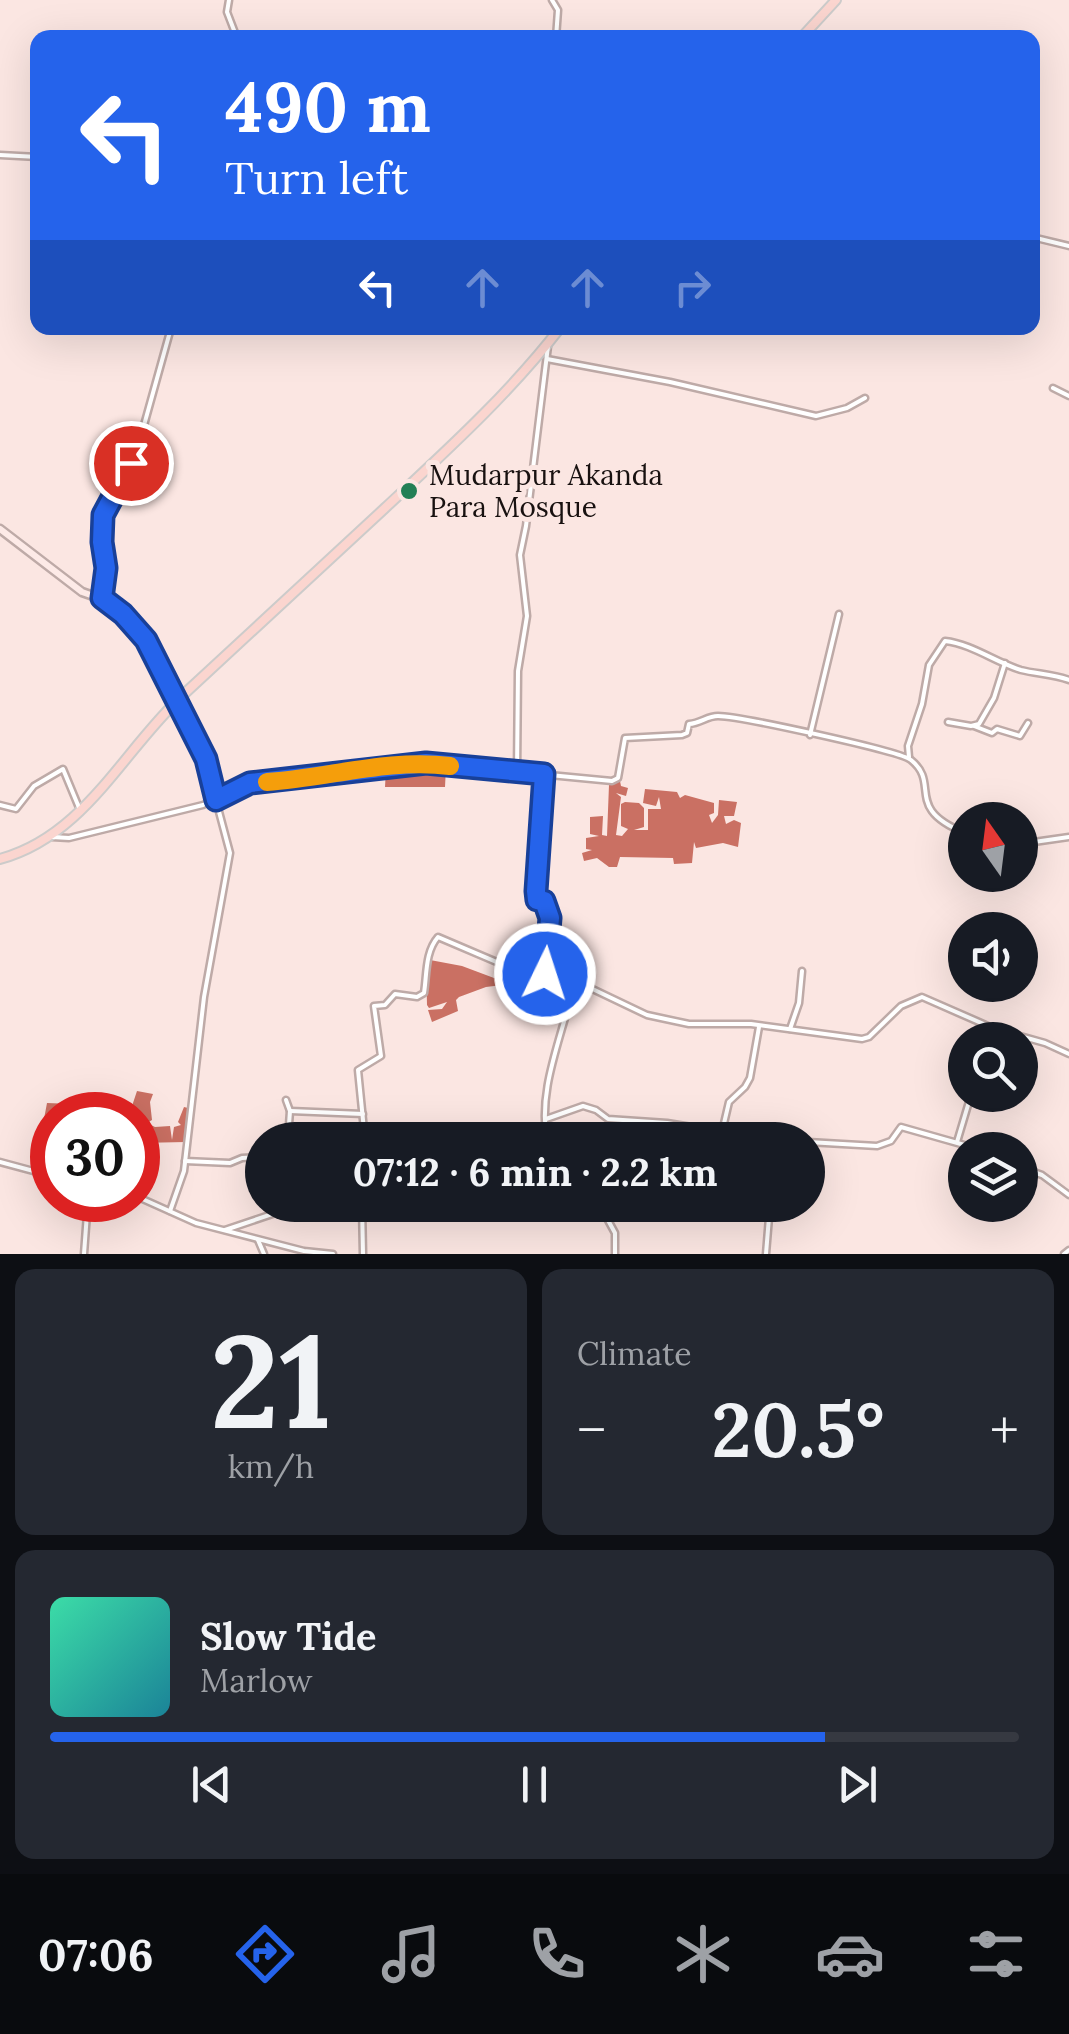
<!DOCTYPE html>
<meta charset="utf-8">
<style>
body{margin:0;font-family:Lora,serif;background:#242831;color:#f1f3f6;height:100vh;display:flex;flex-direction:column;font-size:38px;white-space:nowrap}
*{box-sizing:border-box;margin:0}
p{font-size:32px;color:#9ea1a6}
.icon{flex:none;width:55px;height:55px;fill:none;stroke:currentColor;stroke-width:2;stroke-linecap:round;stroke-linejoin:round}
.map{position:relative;height:1254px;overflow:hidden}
.drawer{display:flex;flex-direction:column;gap:15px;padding:15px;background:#0d0f14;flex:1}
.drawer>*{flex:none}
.top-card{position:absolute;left:30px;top:30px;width:1010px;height:305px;border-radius:20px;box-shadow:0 10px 40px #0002;background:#2563eb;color:#fff;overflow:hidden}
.needle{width:65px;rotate:346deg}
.controls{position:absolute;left:948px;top:802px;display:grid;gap:20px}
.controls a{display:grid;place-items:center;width:90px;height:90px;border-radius:50%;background:#171b24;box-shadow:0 10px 40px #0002;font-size:50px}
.speed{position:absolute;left:30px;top:1092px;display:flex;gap:20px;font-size:50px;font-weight:700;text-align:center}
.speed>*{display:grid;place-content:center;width:130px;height:130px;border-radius:50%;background:#171b24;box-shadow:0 10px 40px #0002;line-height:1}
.speed .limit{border:15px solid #d22;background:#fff;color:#111}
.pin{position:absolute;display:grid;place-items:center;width:85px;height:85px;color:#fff;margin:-42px;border:5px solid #fff;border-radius:50%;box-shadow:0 2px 10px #0007}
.me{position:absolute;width:110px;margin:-55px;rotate:4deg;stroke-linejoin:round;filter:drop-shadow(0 0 8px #0008)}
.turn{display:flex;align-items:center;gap:35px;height:210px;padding:0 30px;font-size:45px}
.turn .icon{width:130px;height:130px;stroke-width:2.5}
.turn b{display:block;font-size:70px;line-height:85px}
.lanes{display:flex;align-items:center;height:95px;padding:0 30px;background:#0003;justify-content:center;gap:50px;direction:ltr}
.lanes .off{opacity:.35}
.big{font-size:75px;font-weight:700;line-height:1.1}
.drawer .widget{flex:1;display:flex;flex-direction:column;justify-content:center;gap:15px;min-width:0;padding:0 35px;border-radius:20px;background:#242831}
.drawer .dial{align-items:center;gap:0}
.dial b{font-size:130px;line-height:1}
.song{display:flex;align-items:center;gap:30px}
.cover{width:120px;height:120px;border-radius:15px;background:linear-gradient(135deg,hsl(160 70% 55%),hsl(190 70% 35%))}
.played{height:10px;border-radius:5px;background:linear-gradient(90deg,#2563eb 80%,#363941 80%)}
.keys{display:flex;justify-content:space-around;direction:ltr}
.heat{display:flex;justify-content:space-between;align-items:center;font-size:55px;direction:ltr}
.drawer .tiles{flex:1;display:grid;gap:15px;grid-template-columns:1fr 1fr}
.widget:last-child{grid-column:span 2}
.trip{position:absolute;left:245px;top:1122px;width:580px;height:100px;border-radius:50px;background:#171b24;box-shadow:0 10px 40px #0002;font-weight:700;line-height:100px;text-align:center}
.tabs{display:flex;height:160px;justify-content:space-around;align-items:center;background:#090b0e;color:#9ea1a6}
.tabs .icon{width:70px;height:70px}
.tabs .current{color:#2563eb}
.tabs b{font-size:45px;color:#f1f3f6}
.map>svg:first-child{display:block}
.water{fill:#ca7063}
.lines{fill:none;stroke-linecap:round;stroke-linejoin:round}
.stream{stroke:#ca7063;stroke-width:2.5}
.street-casing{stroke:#beaaa7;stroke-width:9}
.secondary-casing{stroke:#beaaa7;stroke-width:11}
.primary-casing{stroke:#cccbca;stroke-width:12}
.street{stroke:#fff;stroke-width:4}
.secondary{stroke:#fdeae7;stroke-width:6}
.primary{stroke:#fbd5cf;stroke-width:8}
.route-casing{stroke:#184099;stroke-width:25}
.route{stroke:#2563eb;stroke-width:18}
.slow{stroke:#f59e0b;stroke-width:18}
.poi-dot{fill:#237f55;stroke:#fbe6e2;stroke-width:4}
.labels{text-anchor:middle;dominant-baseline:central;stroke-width:10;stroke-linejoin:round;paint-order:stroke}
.poi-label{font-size:28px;fill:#181110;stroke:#fbe6e2;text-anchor:start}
</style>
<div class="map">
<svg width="1069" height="1254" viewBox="0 0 1069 1254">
<rect width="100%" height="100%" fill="#fbe6e2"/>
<!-- water -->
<g class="water">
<path d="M427 764 446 767 445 787H385L386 769 400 768 402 774 404 767Z"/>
<path d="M620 781 621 786 628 788 626 796 616 793 621 797 616 835 622 836 628 829 621 826V804L625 802 639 803 644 808V827L634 830H648V809H661L659 797 656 806 643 803 645 789 677 792 680 798 685 795 714 803V813L709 815 712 823 718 815 719 800 737 802 734 816H724L726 824 734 820 741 823 738 847 723 843 696 848 694 842 692 863 674 864 673 858 620 857 617 867H609L597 858 584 861 582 853 592 850 586 849V838L599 836 590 834V817L603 816 602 835 607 836 609 785Z"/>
<path d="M430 960 462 966 510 984 486 987 459 997 456 1000 458 1011 432 1022 428 1010 442 1009 447 1002 429 1008 427 1005C427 991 425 976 430 960Z"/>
<path d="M137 1091 153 1094 150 1102 152 1120 147 1123 155 1127 170 1126 172 1140 174 1127 181 1125 178 1122 184 1107 188 1108 186 1142 138 1143V1115L133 1110 132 1115H54L52 1121 44 1119 47 1103 73 1104 75 1112 77 1106 82 1104 132 1106Z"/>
</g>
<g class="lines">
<!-- stream -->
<path class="stream" d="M1046 673 1063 676"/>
<!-- street casing -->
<g class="street-casing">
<g id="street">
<path d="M229 0 227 12 237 38"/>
<path d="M552 0 558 10 556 38"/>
<path d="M0 155 38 157"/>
<path d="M1032 237 1069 246"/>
<path d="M547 359 670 382 816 416 847 408 865 398"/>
<path d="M1053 388 1069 396"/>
<path d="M948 722 971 726 979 724 994 698 1005 663"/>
<path d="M974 726 992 733 997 729 1020 736 1028 723"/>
<path d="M810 735 839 614"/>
<path d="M909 757 908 746 922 704 929 665 945 641C972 644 995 662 1021 670 1037 674 1053 674 1069 680"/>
<path d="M517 772 518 671 527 616 520 555 526 526 548 346"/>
<path d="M544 776 536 891 537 900 544 901 550 919 545 973"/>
<path d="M0 805 16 809 34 786 63 769 80 810"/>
<path d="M52 837 69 838 203 805 250 783 351 773 371 767 426 763 612 781 618 778 625 738 682 735 687 733 689 724C701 723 707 716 718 716 739 716 900 751 911 760 941 784 903 808 965 833"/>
<path d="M1020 844 1069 837"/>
<path d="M790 1029 799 1003 802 971"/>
<path d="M286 1100 290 1111 288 1138 290 1140"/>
<path d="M290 1111 363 1114"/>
<path d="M546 1119 583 1106 596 1110 608 1119 667 1123 772 1140"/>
<path d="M722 1132 729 1102 745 1087 750 1078 759 1027"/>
<path d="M365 1140 358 1070 381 1056 374 1006 385 1005 395 994 417 997 424 993C427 974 425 952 438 937L513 969 534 974 559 973 647 1015 689 1024H751L862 1039 869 1037 901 1006 922 997 995 1029 1045 1043 1069 1054"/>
<path d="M547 1140C537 1087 564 1034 574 982"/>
<path d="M808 1142 877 1146 891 1141 901 1127 982 1150"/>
<path d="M957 1142 971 1095"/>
<path d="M185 1161 230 1163 242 1158 262 1157"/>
<path d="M0 1162 52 1176"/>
<path d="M1020 1167 1042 1175 1069 1195"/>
<path d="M138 1197 196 1223 304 1251 333 1254"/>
<path d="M362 1205 363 1254"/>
<path d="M558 1205 603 1211 615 1233V1254"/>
<path d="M170 1211 184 1171 204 997 230 853 205 759 182 708 171 693 145 640 123 614 102 599 106 568 102 542 103 515 131 463 141 436 171 328"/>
<path d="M225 1230 299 1205"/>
<path d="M258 1240 264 1254"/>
<path d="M84 1254 88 1200"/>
<path d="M766 1254 770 1205"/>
<path d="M1064 1254 1069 1250"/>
</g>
</g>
<!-- secondary casing -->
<g class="secondary-casing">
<path id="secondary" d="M0 529 82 592 102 599"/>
</g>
<!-- primary casing -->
<g class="primary-casing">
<g id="primary">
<path d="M801 38 836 0"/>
<path d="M0 859C85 836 123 750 184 694 251 632 318 570 385 508 446 451 509 394 560 328"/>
</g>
</g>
<!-- street -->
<use href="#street" class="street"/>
<!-- secondary -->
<use href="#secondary" class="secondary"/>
<!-- primary -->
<use href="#primary" class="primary"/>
</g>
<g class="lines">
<!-- route casing -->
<g class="route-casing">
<path id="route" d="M131 463 103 515 102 542 106 568 102 598 123 614 146 640 206 759 216 800 250 783 426 763 544 774 536 891 537 900 544 901 550 918 545 974"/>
</g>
<!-- route -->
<use href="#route" class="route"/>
<!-- slow -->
<path class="slow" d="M267 782C328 778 389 758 450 766"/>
</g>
<!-- markers -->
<circle class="poi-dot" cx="409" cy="491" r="10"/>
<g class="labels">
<!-- poi labels -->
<g class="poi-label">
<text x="429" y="475">Mudarpur Akanda<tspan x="429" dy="32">Para Mosque</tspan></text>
</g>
</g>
</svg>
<div class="controls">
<a><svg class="needle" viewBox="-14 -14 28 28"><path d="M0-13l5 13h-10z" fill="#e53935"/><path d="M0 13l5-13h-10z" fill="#9ea1a6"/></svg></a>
<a><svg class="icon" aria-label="sound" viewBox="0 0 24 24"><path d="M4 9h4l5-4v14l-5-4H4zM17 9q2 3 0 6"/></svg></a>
<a><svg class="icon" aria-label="search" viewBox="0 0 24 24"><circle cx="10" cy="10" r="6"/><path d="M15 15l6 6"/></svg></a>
<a><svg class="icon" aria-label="layers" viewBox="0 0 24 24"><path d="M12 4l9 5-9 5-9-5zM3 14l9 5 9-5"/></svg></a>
</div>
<div class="speed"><div class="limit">30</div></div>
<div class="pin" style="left:131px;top:463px;background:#d93025"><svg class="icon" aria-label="arrive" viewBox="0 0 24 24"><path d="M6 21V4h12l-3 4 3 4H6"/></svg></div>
<svg class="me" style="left:545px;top:974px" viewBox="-20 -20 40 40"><circle r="17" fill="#2563eb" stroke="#fff" stroke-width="3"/><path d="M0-11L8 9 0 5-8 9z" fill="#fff"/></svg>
<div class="trip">07:12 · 6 min · 2.2 km</div>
<div class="top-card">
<div class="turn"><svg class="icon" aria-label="left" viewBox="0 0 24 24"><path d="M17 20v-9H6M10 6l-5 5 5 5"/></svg><div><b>490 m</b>Turn left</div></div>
<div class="lanes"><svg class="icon" aria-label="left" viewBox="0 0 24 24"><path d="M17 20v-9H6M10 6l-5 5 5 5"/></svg><svg class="icon off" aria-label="ahead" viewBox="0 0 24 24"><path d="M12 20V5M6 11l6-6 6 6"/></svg><svg class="icon off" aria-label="ahead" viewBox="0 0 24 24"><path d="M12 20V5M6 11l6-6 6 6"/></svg><svg class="icon off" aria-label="right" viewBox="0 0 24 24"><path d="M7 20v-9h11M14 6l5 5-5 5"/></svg></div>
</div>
</div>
<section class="drawer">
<div class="tiles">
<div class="widget dial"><b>21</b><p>km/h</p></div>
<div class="widget"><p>Climate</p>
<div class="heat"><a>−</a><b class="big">20.5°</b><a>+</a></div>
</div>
<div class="widget">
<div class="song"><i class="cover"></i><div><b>Slow Tide</b><p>Marlow</p></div></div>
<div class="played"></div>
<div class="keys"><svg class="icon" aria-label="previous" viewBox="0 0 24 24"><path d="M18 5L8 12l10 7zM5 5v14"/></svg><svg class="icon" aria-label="pause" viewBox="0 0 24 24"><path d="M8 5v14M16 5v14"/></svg><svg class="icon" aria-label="next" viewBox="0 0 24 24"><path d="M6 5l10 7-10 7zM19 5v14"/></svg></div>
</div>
</div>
</section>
<nav class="tabs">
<b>07:06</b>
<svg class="icon current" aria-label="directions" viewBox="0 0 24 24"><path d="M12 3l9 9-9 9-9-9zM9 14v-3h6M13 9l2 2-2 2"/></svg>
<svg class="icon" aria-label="music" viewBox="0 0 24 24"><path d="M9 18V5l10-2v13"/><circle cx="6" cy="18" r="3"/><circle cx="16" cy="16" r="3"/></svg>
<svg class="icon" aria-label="phone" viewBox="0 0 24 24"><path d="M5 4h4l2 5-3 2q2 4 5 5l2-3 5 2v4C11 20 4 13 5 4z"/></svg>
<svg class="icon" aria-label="climate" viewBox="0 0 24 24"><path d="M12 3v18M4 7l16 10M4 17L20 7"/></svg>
<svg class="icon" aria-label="car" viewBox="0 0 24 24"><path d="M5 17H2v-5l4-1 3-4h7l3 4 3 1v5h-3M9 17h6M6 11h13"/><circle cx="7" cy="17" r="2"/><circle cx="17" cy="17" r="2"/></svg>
<svg class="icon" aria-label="filters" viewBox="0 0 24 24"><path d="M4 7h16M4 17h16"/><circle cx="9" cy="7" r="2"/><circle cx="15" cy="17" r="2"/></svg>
</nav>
